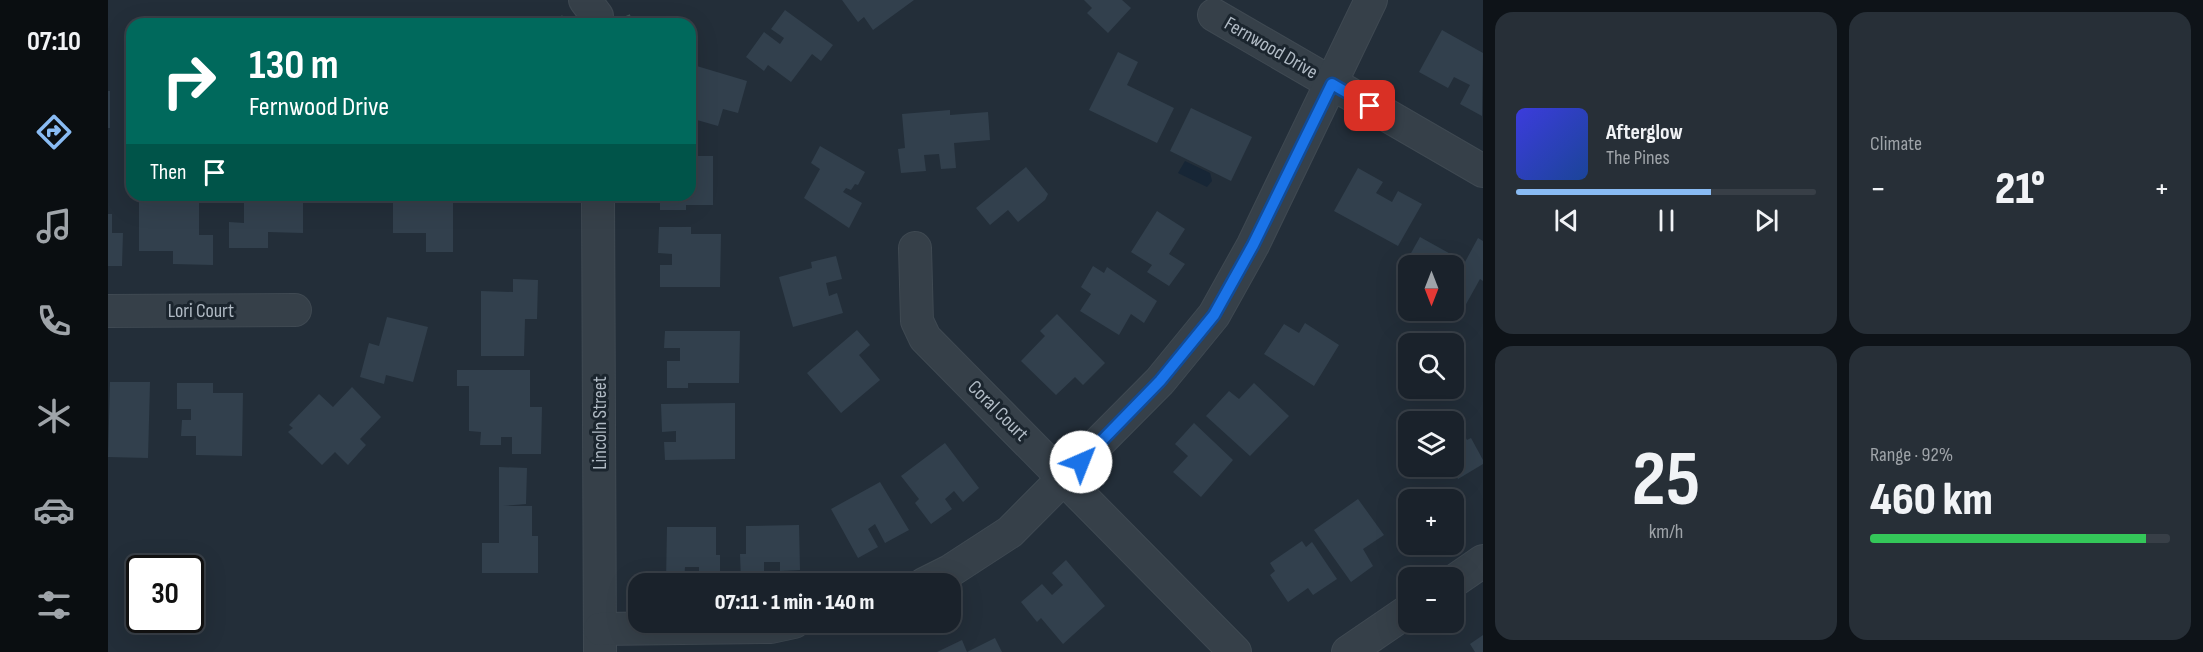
<!DOCTYPE html>
<meta charset="utf-8">
<style>
body{margin:0;font-family:"Sofia Sans Condensed",sans-serif;background:#272f37;color:#f1f3f6;height:100vh;display:flex;flex-direction:column;font-size:22px;white-space:nowrap}
*{box-sizing:border-box;margin:0}
p{font-size:20px;color:#9fa4a9}
.icon{flex:none;width:33px;height:33px;fill:none;stroke:currentColor;stroke-width:2;stroke-linecap:round;stroke-linejoin:round}
.map{position:relative;flex:1;overflow:hidden}
.sheet{display:flex;flex-direction:column;gap:12px;padding:12px;background:#0e1318;width:720px}
.sheet>*{flex:none}
.top-card{position:absolute;left:18px;top:18px;width:570px;height:183px;border-radius:18px;box-shadow:0 6px 24px #0002,0 0 0 2px #383f47;background:#00695c;color:#fff;overflow:hidden}
.needle{width:39px;rotate:180deg}
.tools{position:absolute;left:1290px;top:255px;display:grid;gap:12px}
.tools a{display:grid;place-items:center;width:66px;height:66px;border-radius:12px;background:#1a222b;box-shadow:0 6px 24px #0002,0 0 0 2px #383f47;font-size:30px}
.speed{position:absolute;left:18px;top:555px;display:flex;gap:12px;font-size:30px;font-weight:700;text-align:center}
.speed>*{display:grid;place-content:center;width:78px;height:78px;border-radius:50%;background:#1a222b;box-shadow:0 6px 24px #0002,0 0 0 2px #383f47;line-height:1}
.speed .limit{border:3px solid #111;border-radius:9px;background:#fff;color:#111}
.pin{position:absolute;display:grid;place-items:center;width:51px;height:51px;color:#fff;margin:-26px;border-radius:12px;box-shadow:0 3px 9px #0006}
.me{position:absolute;width:66px;margin:-33px;rotate:44deg;stroke-linejoin:round;filter:drop-shadow(0 0 4px #0008)}
.turn{display:flex;align-items:center;gap:21px;height:126px;padding:0 24px;font-size:27px}
.turn .icon{width:78px;height:78px;stroke-width:2.5}
.turn b{display:block;font-size:42px;line-height:51px}
.then{display:flex;align-items:center;height:57px;padding:0 24px;background:#0003;gap:12px;font-size:22px}
.big{font-size:45px;font-weight:800;line-height:1.1}
.sheet .tile{flex:1;display:flex;flex-direction:column;justify-content:center;gap:9px;min-width:0;padding:0 21px;border-radius:18px;background:#272f37}
.sheet .dial{align-items:center;gap:0}
.dial b{font-size:78px;line-height:1}
.song{display:flex;align-items:center;gap:18px}
.cover{width:72px;height:72px;border-radius:9px;background:linear-gradient(135deg,hsl(240 70% 55%),hsl(220 70% 35%))}
.played{height:6px;border-radius:3px;background:linear-gradient(90deg,#89bbf3 65%,#383f47 65%)}
.keys{display:flex;justify-content:space-around;direction:ltr}
.heat{display:flex;justify-content:space-between;align-items:center;font-size:33px;direction:ltr}
.charge{height:9px;border-radius:4px;background:linear-gradient(90deg,#34c759 92%,#383f47 0)}
.sheet .tiles{flex:1;display:grid;gap:12px;grid-template-columns:repeat(2,1fr)}
.trip{position:absolute;left:520px;top:573px;width:333px;height:60px;border-radius:18px;background:#1a222b;box-shadow:0 6px 24px #0002,0 0 0 2px #383f47;font-weight:800;line-height:60px;text-align:center}
main{display:flex;flex:1;min-height:0}
.tabs{display:flex;flex-direction:column;width:108px;justify-content:space-around;align-items:center;background:#0a0e11;color:#9fa4a9}
.tabs .icon{width:42px;height:42px}
.tabs .on{color:#89bbf3}
.tabs b{font-size:27px;color:#f1f3f6}
.map>svg:first-child{display:block}
.water{fill:#172636}
.building{fill:#32404d}
.lines{fill:none;stroke-linecap:round;stroke-linejoin:round}
.minor-casing{stroke:#3f4952;stroke-width:34}
.path{stroke:#3d5252;stroke-width:4;stroke-dasharray:4.5 4.5;stroke-linecap:butt}
.minor{stroke:#364049;stroke-width:32}
.route-casing{stroke:#114b97;stroke-width:15}
.route{stroke:#1a73e8;stroke-width:10}
.labels{text-anchor:middle;dominant-baseline:central;stroke-width:6;stroke-linejoin:round;paint-order:stroke}
.street-label{font-size:20px;fill:#b1bbc5;stroke:#1b252e}
</style>
<main>
<nav class="tabs">
<b>07:10</b>
<svg class="icon on" aria-label="directions" viewBox="0 0 24 24"><path d="M12 3l9 9-9 9-9-9zM9 14v-3h6M13 9l2 2-2 2"/></svg>
<svg class="icon" aria-label="music" viewBox="0 0 24 24"><path d="M9 18V5l10-2v13"/><circle cx="6" cy="18" r="3"/><circle cx="16" cy="16" r="3"/></svg>
<svg class="icon" aria-label="phone" viewBox="0 0 24 24"><path d="M5 4h4l2 5-3 2q2 4 5 5l2-3 5 2v4C11 20 4 13 5 4z"/></svg>
<svg class="icon" aria-label="climate" viewBox="0 0 24 24"><path d="M12 3v18M4 7l16 10M4 17L20 7"/></svg>
<svg class="icon" aria-label="car" viewBox="0 0 24 24"><path d="M5 17H2v-5l4-1 3-4h7l3 4 3 1v5h-3M9 17h6M6 11h13"/><circle cx="7" cy="17" r="2"/><circle cx="17" cy="17" r="2"/></svg>
<svg class="icon" aria-label="filters" viewBox="0 0 24 24"><path d="M4 7h16M4 17h16"/><circle cx="9" cy="7" r="2"/><circle cx="15" cy="17" r="2"/></svg>
</nav>
<div class="map">
<svg width="1375" height="652" viewBox="0 0 1375 652">
<rect width="100%" height="100%" fill="#232e39"/>
<!-- water -->
<path class="water" d="M1077 161 1102 173 1104 181 1099 187 1070 173Z"/>
<!-- building -->
<g class="building">
<path d="M734 0H806L765 30 756 17 750 22Z"/>
<path d="M976 0H1014L1023 8 1000 33 979 13 984 8Z"/>
<path d="M677 10 725 45 713 61 704 54 683 82 660 65 656 71 638 57 656 32 672 44 676 38 663 29Z"/>
<path d="M1334 30 1375 53 1374 116 1352 104 1362 85 1346 77 1340 88 1311 72Z"/>
<path d="M1010 52 1030 62 1019 85 1066 108 1049 143 981 110Z"/>
<path d="M582 64 639 81 630 113 615 109 610 126 582 118Z"/>
<rect x="0" y="91" width="2" height="37"/>
<path d="M1083 108 1144 137 1123 181 1062 151Z"/>
<path d="M842 110V115L880 112 882 140 846 143 848 168 833 169 831 154 816 155 818 171 793 173 790 149 797 148 794 114Z"/>
<path d="M712 146 757 172 750 185 747 184 743 190 738 188 735 192 754 203 741 228 696 198 712 169 703 163Z"/>
<path d="M582 156H605V205H578V210H552V195H582Z"/>
<path d="M918 167 940 194 937 200 910 222 900 210 882 225 868 208Z"/>
<path d="M1250 168 1275 182 1268 193 1284 202 1290 191 1314 204 1290 246 1226 211Z"/>
<path d="M136 195H195V233L160 232V248H121V222L136 223Z"/>
<path d="M354 195 353 199H345V252H318V233H285V196Z"/>
<path d="M31 200 91 201V235H105V265L65 264V251H31Z"/>
<path d="M1049 211 1077 229 1061 254 1077 264 1061 286 1039 272 1044 265 1023 252Z"/>
<path d="M0 214H4V233H15L14 266H0Z"/>
<path d="M551 227H583V234H613L612 287H552V265H564V254L550 253Z"/>
<path d="M1312 237 1357 262 1370 238 1375 241V281L1372 279 1357 306 1346 300V266H1300V275L1293 271Z"/>
<path d="M728 256 734 279 718 283 721 296 729 293 735 313 685 327 671 277 704 268 703 262Z"/>
<path d="M985 266 996 273 999 267 1049 301 1036 323 1023 314 1011 335 972 311 983 294 973 287Z"/>
<path d="M405 279 430 280 429 319H417L416 356H373V291L405 292Z"/>
<path d="M949 314 997 363 975 385 967 377 948 395 913 361 937 336 932 331Z"/>
<path d="M279 317 320 327 305 382 278 375 276 384 252 377 261 343 271 346Z"/>
<path d="M1197 323 1231 345 1206 386 1156 354 1176 324 1191 333Z"/>
<path d="M749 330 762 345 751 355 772 380 733 413 699 373Z"/>
<path d="M557 331H632L631 383H580V388H559V361H572V348H556Z"/>
<path d="M349 370H422V407H434L433 454H404V437H393V445H372L373 432 361 431V386H349Z"/>
<path d="M2 382H42L40 458 0 457Z"/>
<path d="M69 383H105V393H135L134 456 88 455V436H73L74 420H83V409H69Z"/>
<path d="M1146 383 1181 416 1142 456 1098 416 1121 391 1131 399Z"/>
<path d="M244 387 273 417 252 439 258 445 240 465 227 452 214 465 180 432 185 428 181 425 211 394 225 407Z"/>
<path d="M627 403V459L557 460 556 442H568V431L554 432 553 404Z"/>
<path d="M1345 416 1359 440 1363 438 1375 460V464L1350 479 1343 466H1346V422H1334Z"/>
<path d="M1086 423 1125 460 1093 497 1065 472 1080 456 1067 444Z"/>
<path d="M1300 426V443L1293 430Z"/>
<path d="M837 443 871 488 855 502 846 491 837 499 844 509 823 524 807 503 811 499 793 476Z"/>
<path d="M1314 466H1339L1321 477Z"/>
<path d="M391 467 419 468 418 504 395 506H424V536H430V573H374V543H391Z"/>
<path d="M772 482 801 530 777 543 767 524 760 529 770 547 750 558 723 509Z"/>
<path d="M1250 499 1276 535 1255 549 1265 566 1243 582 1206 530Z"/>
<path d="M691 525 692 570 672 571V562H656V581H633L632 554H638V526Z"/>
<path d="M559 527H608V555H612V583H591V567H577L576 582H558Z"/>
<path d="M1194 541 1198 547 1204 542 1229 579 1205 595 1200 588 1180 602 1162 575 1167 571 1162 563Z"/>
<path d="M958 560 997 606 955 644 933 618 929 622 913 602 934 584 944 595 955 585 944 573Z"/>
<path d="M1375 635V652H1367L1362 644Z"/>
<path d="M887 638 894 652H829L854 640 859 652Z"/>
</g>
<g class="lines">
<!-- minor casing -->
<g class="minor-casing">
<g id="minor">
<path d="M477 0 489 16V24"/>
<path d="M1106 15 1375 171"/>
<path d="M490 195 492 652"/>
<path d="M807 248 809 321 817 338 1127 652"/>
<path d="M0 311 187 310"/>
<path d="M1346 581 1375 561"/>
<path d="M816 584 842 571 902 532 1052 381 1106 315 1145 245 1263 0"/>
<path d="M492 629 663 627 686 622"/>
<path d="M1240 652 1300 611"/>
</g>
</g>
<!-- path -->
<g class="path">
<path d="M520 15 523 24"/>
<path d="M450 24 455 16"/>
</g>
<!-- minor -->
<use href="#minor" class="minor"/>
</g>
<g class="lines">
<!-- route casing -->
<g class="route-casing">
<path id="route" d="M973 462 1052 381 1106 315 1145 245 1224 84 1262 106"/>
</g>
<!-- route -->
<use href="#route" class="route"/>
</g>
<g class="labels">
<!-- street labels -->
<g class="street-label">
<text transform="translate(1163 48) rotate(30)">Fernwood Drive</text>
<text x="93" y="311">Lori Court</text>
<text transform="translate(890 411) rotate(45)">Coral Court</text>
<text transform="translate(492 423) rotate(-90)">Lincoln Street</text>
</g>
</g>
</svg>
<div class="tools">
<a><svg class="needle" viewBox="-14 -14 28 28"><path d="M0-13l5 13h-10z" fill="#e53935"/><path d="M0 13l5-13h-10z" fill="#9fa4a9"/></svg></a>
<a><svg class="icon" aria-label="search" viewBox="0 0 24 24"><circle cx="10" cy="10" r="6"/><path d="M15 15l6 6"/></svg></a>
<a><svg class="icon" aria-label="layers" viewBox="0 0 24 24"><path d="M12 4l9 5-9 5-9-5zM3 14l9 5 9-5"/></svg></a>
<a>+</a>
<a>−</a>
</div>
<div class="speed"><div class="limit">30</div></div>
<div class="pin" style="left:1262px;top:106px;background:#d93025"><svg class="icon" aria-label="arrive" viewBox="0 0 24 24"><path d="M6 21V4h12l-3 4 3 4H6"/></svg></div>
<svg class="me" style="left:973px;top:462px" viewBox="-20 -20 40 40"><circle r="19" fill="#fff"/><path d="M0-13L10 11 0 6-10 11z" fill="#1a73e8"/></svg>
<div class="trip">07:11 · 1 min · 140 m</div>
<div class="top-card">
<div class="turn"><svg class="icon" aria-label="right" viewBox="0 0 24 24"><path d="M7 20v-9h11M14 6l5 5-5 5"/></svg><div><b>130 m</b>Fernwood Drive</div></div>
<div class="then">Then<svg class="icon" aria-label="arrive" viewBox="0 0 24 24"><path d="M6 21V4h12l-3 4 3 4H6"/></svg></div>
</div>
</div>
<section class="sheet">
<div class="tiles">
<div class="tile">
<div class="song"><i class="cover"></i><div><b>Afterglow</b><p>The Pines</p></div></div>
<div class="played"></div>
<div class="keys"><svg class="icon" aria-label="previous" viewBox="0 0 24 24"><path d="M18 5L8 12l10 7zM5 5v14"/></svg><svg class="icon" aria-label="pause" viewBox="0 0 24 24"><path d="M8 5v14M16 5v14"/></svg><svg class="icon" aria-label="next" viewBox="0 0 24 24"><path d="M6 5l10 7-10 7zM19 5v14"/></svg></div>
</div>
<div class="tile"><p>Climate</p>
<div class="heat"><a>−</a><b class="big">21°</b><a>+</a></div>
</div>
<div class="tile dial"><b>25</b><p>km/h</p></div>
<div class="tile"><p>Range · 92%</p><b class="big">460 km</b><div class="charge"></div></div>
</div>
</section>
</main>
